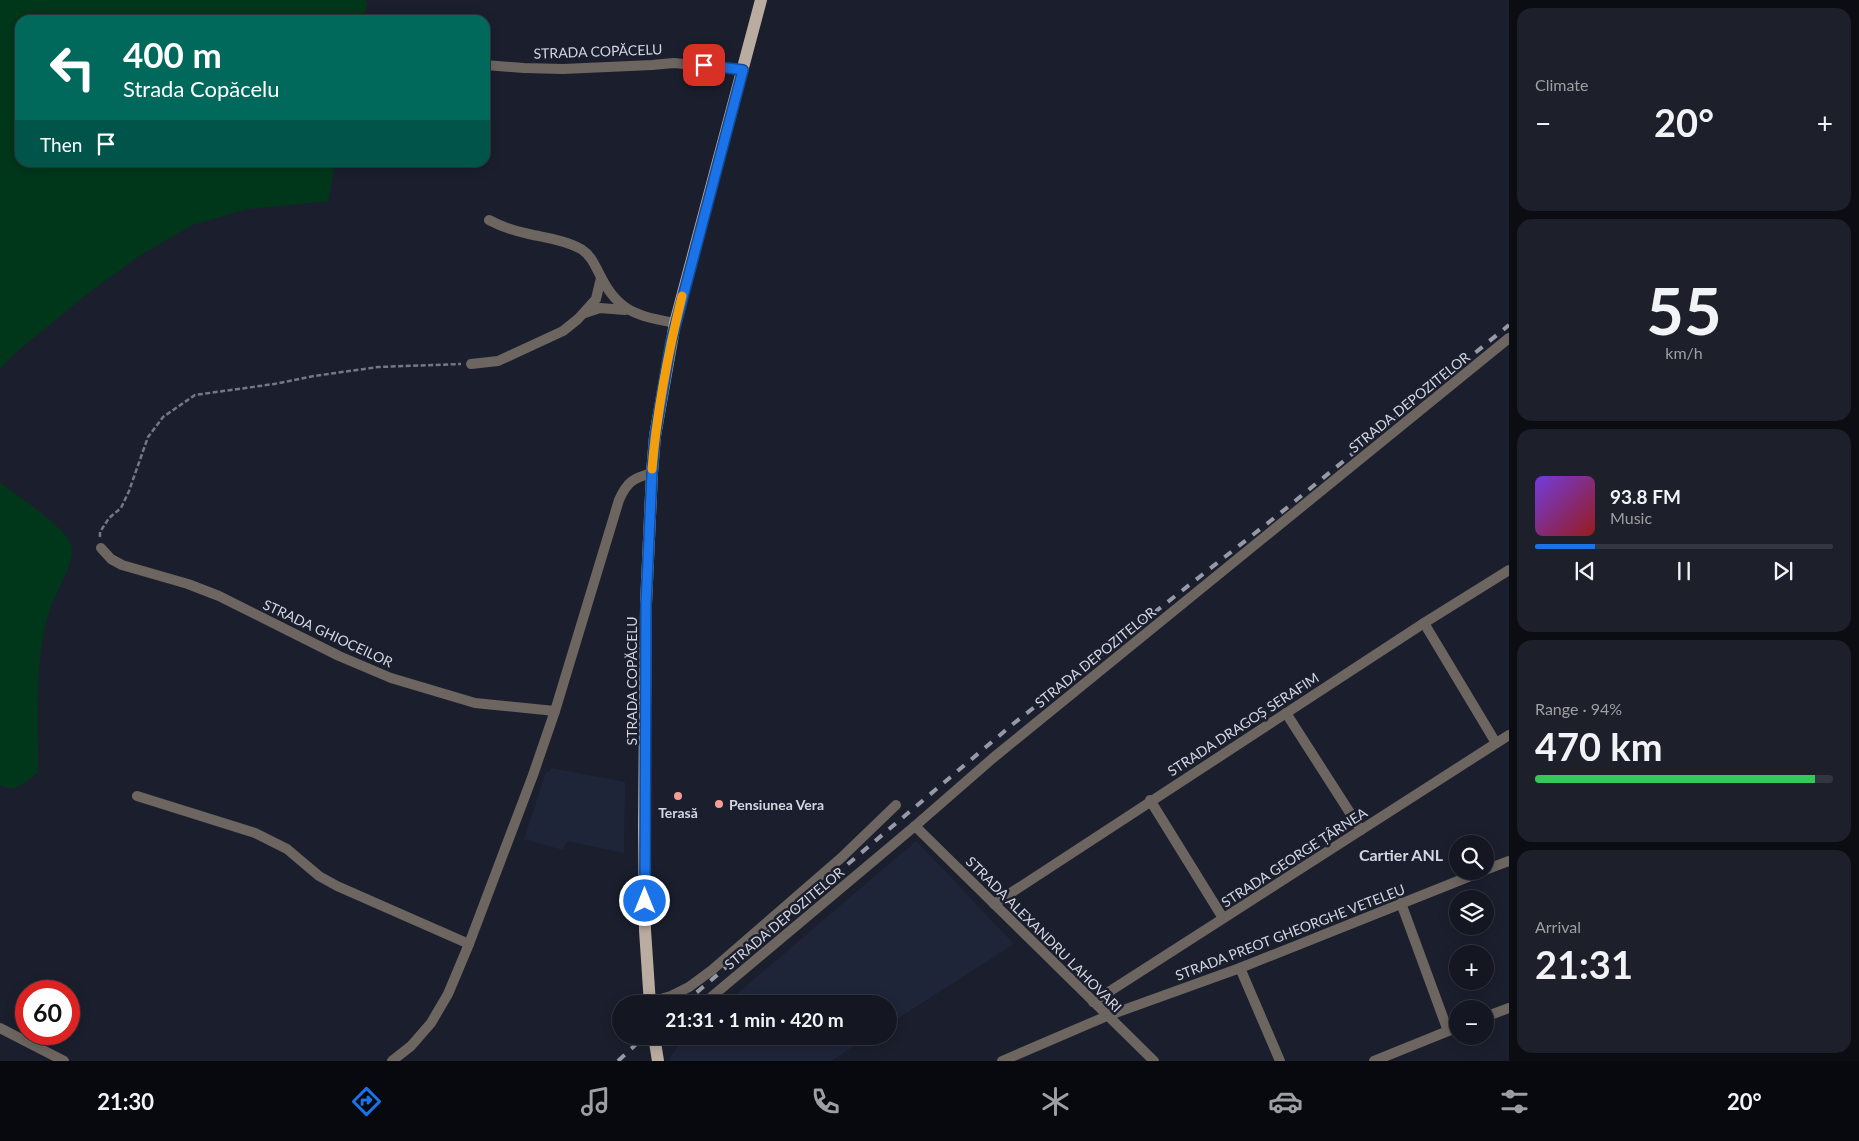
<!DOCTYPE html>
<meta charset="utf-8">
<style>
body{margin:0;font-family:Lato,sans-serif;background:#1d202a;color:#f1f3f6;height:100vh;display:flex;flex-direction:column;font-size:19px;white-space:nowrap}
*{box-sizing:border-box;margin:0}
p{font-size:16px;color:#9d9fa5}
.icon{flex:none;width:28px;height:28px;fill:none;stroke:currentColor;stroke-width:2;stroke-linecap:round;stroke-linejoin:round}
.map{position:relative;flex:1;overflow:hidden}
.side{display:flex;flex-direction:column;gap:8px;padding:8px;background:#0b0d13;width:350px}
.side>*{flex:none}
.top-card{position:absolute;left:15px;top:15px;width:475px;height:152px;border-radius:15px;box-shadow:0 2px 12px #0003,0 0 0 1px #333640;background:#00695c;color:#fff;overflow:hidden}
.fabs{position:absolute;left:1449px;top:835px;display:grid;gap:10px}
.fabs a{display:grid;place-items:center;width:45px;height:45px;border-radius:50%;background:#141722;box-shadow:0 2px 12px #0003,0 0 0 1px #333640;font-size:25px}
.speed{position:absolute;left:15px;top:980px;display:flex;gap:10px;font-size:25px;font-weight:700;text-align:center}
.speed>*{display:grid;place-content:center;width:65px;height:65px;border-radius:50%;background:#141722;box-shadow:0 2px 12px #0003,0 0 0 1px #333640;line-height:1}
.speed .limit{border:8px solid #d22;background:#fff;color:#111}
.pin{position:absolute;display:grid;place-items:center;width:42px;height:42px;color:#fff;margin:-21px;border-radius:10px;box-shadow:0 2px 8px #0006}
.me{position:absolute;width:55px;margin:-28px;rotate:0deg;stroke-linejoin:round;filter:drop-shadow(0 0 4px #0008)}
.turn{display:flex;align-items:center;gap:18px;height:105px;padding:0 25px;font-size:22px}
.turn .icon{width:65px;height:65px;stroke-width:2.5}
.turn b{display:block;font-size:35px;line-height:42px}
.then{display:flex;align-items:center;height:48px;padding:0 25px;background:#0003;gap:10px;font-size:19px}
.big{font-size:38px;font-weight:700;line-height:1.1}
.side .tile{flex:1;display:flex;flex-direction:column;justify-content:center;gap:8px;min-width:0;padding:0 18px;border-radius:15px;background:#1d202a}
.side .dial{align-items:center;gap:0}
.dial b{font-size:65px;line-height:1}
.song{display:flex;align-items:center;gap:15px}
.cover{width:60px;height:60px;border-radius:8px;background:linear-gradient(135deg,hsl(260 70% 55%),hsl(0 70% 35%))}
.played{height:5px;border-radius:2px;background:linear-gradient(90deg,#1a73e8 20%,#333640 20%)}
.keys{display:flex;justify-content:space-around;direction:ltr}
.heat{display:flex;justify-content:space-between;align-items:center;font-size:28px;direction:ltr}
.charge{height:8px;border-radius:4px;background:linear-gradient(90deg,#34c759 94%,#333640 0)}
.trip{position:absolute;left:612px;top:995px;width:285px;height:50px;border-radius:25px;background:#141722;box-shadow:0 2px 12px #0003,0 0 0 1px #333640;font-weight:700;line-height:50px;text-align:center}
.tabs{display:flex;height:80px;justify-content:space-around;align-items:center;background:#08090e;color:#9d9fa5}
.tabs .icon{width:35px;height:35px}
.tabs .on{color:#1a73e8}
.tabs b{font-size:22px;color:#f1f3f6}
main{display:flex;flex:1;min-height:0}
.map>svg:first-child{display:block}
.built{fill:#1f2539}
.green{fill:#00371b}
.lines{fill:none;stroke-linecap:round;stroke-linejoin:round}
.path{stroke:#757884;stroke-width:2.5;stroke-dasharray:5 2.5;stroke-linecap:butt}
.minor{stroke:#6d6560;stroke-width:10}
.primary{stroke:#bbaca1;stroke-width:12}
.rail{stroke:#979aa6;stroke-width:4;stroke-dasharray:9 9;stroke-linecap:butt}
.route-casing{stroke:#114b97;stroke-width:12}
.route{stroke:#1a73e8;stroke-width:9}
.slow{stroke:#f59e0b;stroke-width:9}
.poi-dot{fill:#f59c95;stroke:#1b1f2d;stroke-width:2}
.labels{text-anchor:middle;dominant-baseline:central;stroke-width:5;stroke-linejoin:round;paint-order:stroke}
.street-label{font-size:14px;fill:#d3d6e0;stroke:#1b1f2d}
.poi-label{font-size:14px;font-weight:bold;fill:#d3d6e0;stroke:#1b1f2d;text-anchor:start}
.quarter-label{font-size:16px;font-weight:bold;fill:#d3d6e0;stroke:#1b1f2d}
</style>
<main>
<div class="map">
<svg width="1509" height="1061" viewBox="0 0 1509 1061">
<rect width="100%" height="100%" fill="#1b1f2d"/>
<!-- built -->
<g class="built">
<path d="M551 768 625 782 624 853 567 841 563 850 524 839 546 772H549Z"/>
<path d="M916 841 1014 944 889 1024V1004H725Z"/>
<path d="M686 1036H870L831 1061H670L671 1056Z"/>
</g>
<!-- green -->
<g class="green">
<path d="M0 0H365L367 4 364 20H20V162L335 163 328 201 248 209 192 225 139 256 86 295 15 353 0 369Z"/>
<path d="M0 483C16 495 66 527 71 545 76 563 55 592 50 609 33 661 39 719 38 772 27 781 15 794 0 785Z"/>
</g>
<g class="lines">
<!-- path -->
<path class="path" d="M100 537V532L109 518 121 508 129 491 148 437 163 417 195 395 274 384 314 376 378 367 461 364"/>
<!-- minor -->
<g class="minor">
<path d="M485 65 524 68 563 69 652 65 674 63 743 70"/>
<path d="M489 220C502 227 515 231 529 234 546 238 565 240 581 249 592 256 595 266 601 277 619 313 639 316 675 323"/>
<path d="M585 313 600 308 625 310"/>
<path d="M471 364 498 361 563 331 578 319 596 299 601 278"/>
<path d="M101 548 111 559 122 565 188 584 219 596 339 656 391 678 475 703 555 711"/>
<path d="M1424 623 1496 743"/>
<path d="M1286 713 1361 830"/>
<path d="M137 796 255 833 287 849 319 876 337 886 469 944"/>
<path d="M1150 800 1223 918"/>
<path d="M915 826 1154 1061"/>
<path d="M1485 870 1509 861"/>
<path d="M1401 903 1448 1031"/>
<path d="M994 904 1424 623 1509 570"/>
<path d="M1240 968 1280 1061"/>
<path d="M650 1002 671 996 689 987 712 970 841 858 896 805"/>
<path d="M1093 1002 1509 735"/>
<path d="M703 1004 915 826 993 758 1509 338"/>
<path d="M1485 1017 1509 1008"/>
<path d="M0 1028 64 1061"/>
<path d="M392 1061 411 1046 431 1023 448 994 469 944 533 775 555 711 619 500C627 482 633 478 652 473"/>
<path d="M1002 1061 1107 1016 1240 968 1483 871"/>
<path d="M1374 1061 1458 1027"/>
</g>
<!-- primary -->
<g class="primary">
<path d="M650 1004 645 930 644 827 646 604 652 473 655 436 675 323 761 0"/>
<path d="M654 1036 658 1061"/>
</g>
<!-- rail -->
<g class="rail">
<path d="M683 1004 1013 724 1278 515 1509 325"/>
<path d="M618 1061 645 1036"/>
</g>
</g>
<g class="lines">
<!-- route casing -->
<g class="route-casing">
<path id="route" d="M645 901 646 604 652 473 655 436 671 342 743 70 704 65"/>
</g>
<!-- route -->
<use href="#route" class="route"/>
<!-- slow -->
<path class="slow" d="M652 469C657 410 668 353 682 296"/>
</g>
<!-- markers -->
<g class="poi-dot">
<circle cx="678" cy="796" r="5"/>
<circle cx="719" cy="804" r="5"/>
</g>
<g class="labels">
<!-- street labels -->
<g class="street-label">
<text transform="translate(598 51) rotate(-2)">STRADA COPĂCELU</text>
<text transform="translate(1409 402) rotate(-39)">STRADA DEPOZITELOR</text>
<text transform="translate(328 633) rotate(25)">STRADA GHIOCEILOR</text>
<text transform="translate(1095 657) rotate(-39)">STRADA DEPOZITELOR</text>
<text transform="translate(631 681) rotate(-90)">STRADA COPĂCELU</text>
<text transform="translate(1243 724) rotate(-33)">STRADA DRAGOȘ SERAFIM</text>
<text transform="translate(1294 857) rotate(-33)">STRADA GEORGE ȚÂRNEA</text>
<text transform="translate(784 918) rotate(-40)">STRADA DEPOZITELOR</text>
<text transform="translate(1290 932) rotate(-21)">STRADA PREOT GHEORGHE VETELEU</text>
<text transform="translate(1044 934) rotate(45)">STRADA ALEXANDRU LAHOVARI</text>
</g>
<!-- poi labels -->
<g class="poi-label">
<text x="729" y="804">Pensiunea Vera</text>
<text x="678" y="812" text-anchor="middle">Terasă</text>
</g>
<!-- quarter labels -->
<g class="quarter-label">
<text x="1401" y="854">Cartier ANL</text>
</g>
</g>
</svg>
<div class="fabs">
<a><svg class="icon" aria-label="search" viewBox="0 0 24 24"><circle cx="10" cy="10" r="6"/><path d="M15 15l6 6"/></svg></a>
<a><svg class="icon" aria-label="layers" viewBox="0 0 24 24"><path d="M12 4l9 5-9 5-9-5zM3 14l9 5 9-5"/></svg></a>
<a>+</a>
<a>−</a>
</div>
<div class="speed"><div class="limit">60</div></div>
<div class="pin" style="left:704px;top:65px;background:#d93025"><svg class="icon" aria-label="arrive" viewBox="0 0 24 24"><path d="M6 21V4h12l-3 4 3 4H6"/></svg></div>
<svg class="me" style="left:645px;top:901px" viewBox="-20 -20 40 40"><circle r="17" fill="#1a73e8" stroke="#fff" stroke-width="3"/><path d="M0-11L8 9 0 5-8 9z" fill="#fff"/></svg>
<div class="trip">21:31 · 1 min · 420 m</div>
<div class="top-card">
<div class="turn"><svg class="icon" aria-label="left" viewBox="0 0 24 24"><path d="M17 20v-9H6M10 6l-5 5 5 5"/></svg><div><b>400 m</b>Strada Copăcelu</div></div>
<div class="then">Then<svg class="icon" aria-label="arrive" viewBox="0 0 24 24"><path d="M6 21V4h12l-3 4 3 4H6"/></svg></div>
</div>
</div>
<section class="side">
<div class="tile"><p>Climate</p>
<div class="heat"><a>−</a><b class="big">20°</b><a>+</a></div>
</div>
<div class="tile dial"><b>55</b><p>km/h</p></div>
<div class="tile">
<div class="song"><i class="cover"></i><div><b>93.8 FM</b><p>Music</p></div></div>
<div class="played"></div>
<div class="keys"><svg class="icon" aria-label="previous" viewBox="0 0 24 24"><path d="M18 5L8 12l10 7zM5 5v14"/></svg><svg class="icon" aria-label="pause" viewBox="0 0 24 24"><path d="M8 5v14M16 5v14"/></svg><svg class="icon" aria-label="next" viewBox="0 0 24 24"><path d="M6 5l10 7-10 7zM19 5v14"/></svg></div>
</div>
<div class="tile"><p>Range · 94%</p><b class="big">470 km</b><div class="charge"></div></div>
<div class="tile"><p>Arrival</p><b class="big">21:31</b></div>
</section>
</main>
<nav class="tabs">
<b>21:30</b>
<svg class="icon on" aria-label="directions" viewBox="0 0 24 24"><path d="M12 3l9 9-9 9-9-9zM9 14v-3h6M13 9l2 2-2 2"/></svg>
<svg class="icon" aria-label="music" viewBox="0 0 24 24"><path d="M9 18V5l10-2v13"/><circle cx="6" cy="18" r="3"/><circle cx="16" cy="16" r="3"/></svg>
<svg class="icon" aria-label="phone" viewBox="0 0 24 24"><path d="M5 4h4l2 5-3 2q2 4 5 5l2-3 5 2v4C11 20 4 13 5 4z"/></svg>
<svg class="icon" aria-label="climate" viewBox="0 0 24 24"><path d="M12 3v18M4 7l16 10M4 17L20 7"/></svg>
<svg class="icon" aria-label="car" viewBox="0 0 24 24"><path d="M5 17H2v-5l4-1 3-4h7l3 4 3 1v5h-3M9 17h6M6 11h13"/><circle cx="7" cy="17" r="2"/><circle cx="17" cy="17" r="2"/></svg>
<svg class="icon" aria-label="filters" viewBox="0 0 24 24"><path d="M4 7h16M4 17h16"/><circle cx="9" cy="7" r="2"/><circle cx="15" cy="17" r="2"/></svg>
<b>20°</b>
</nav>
